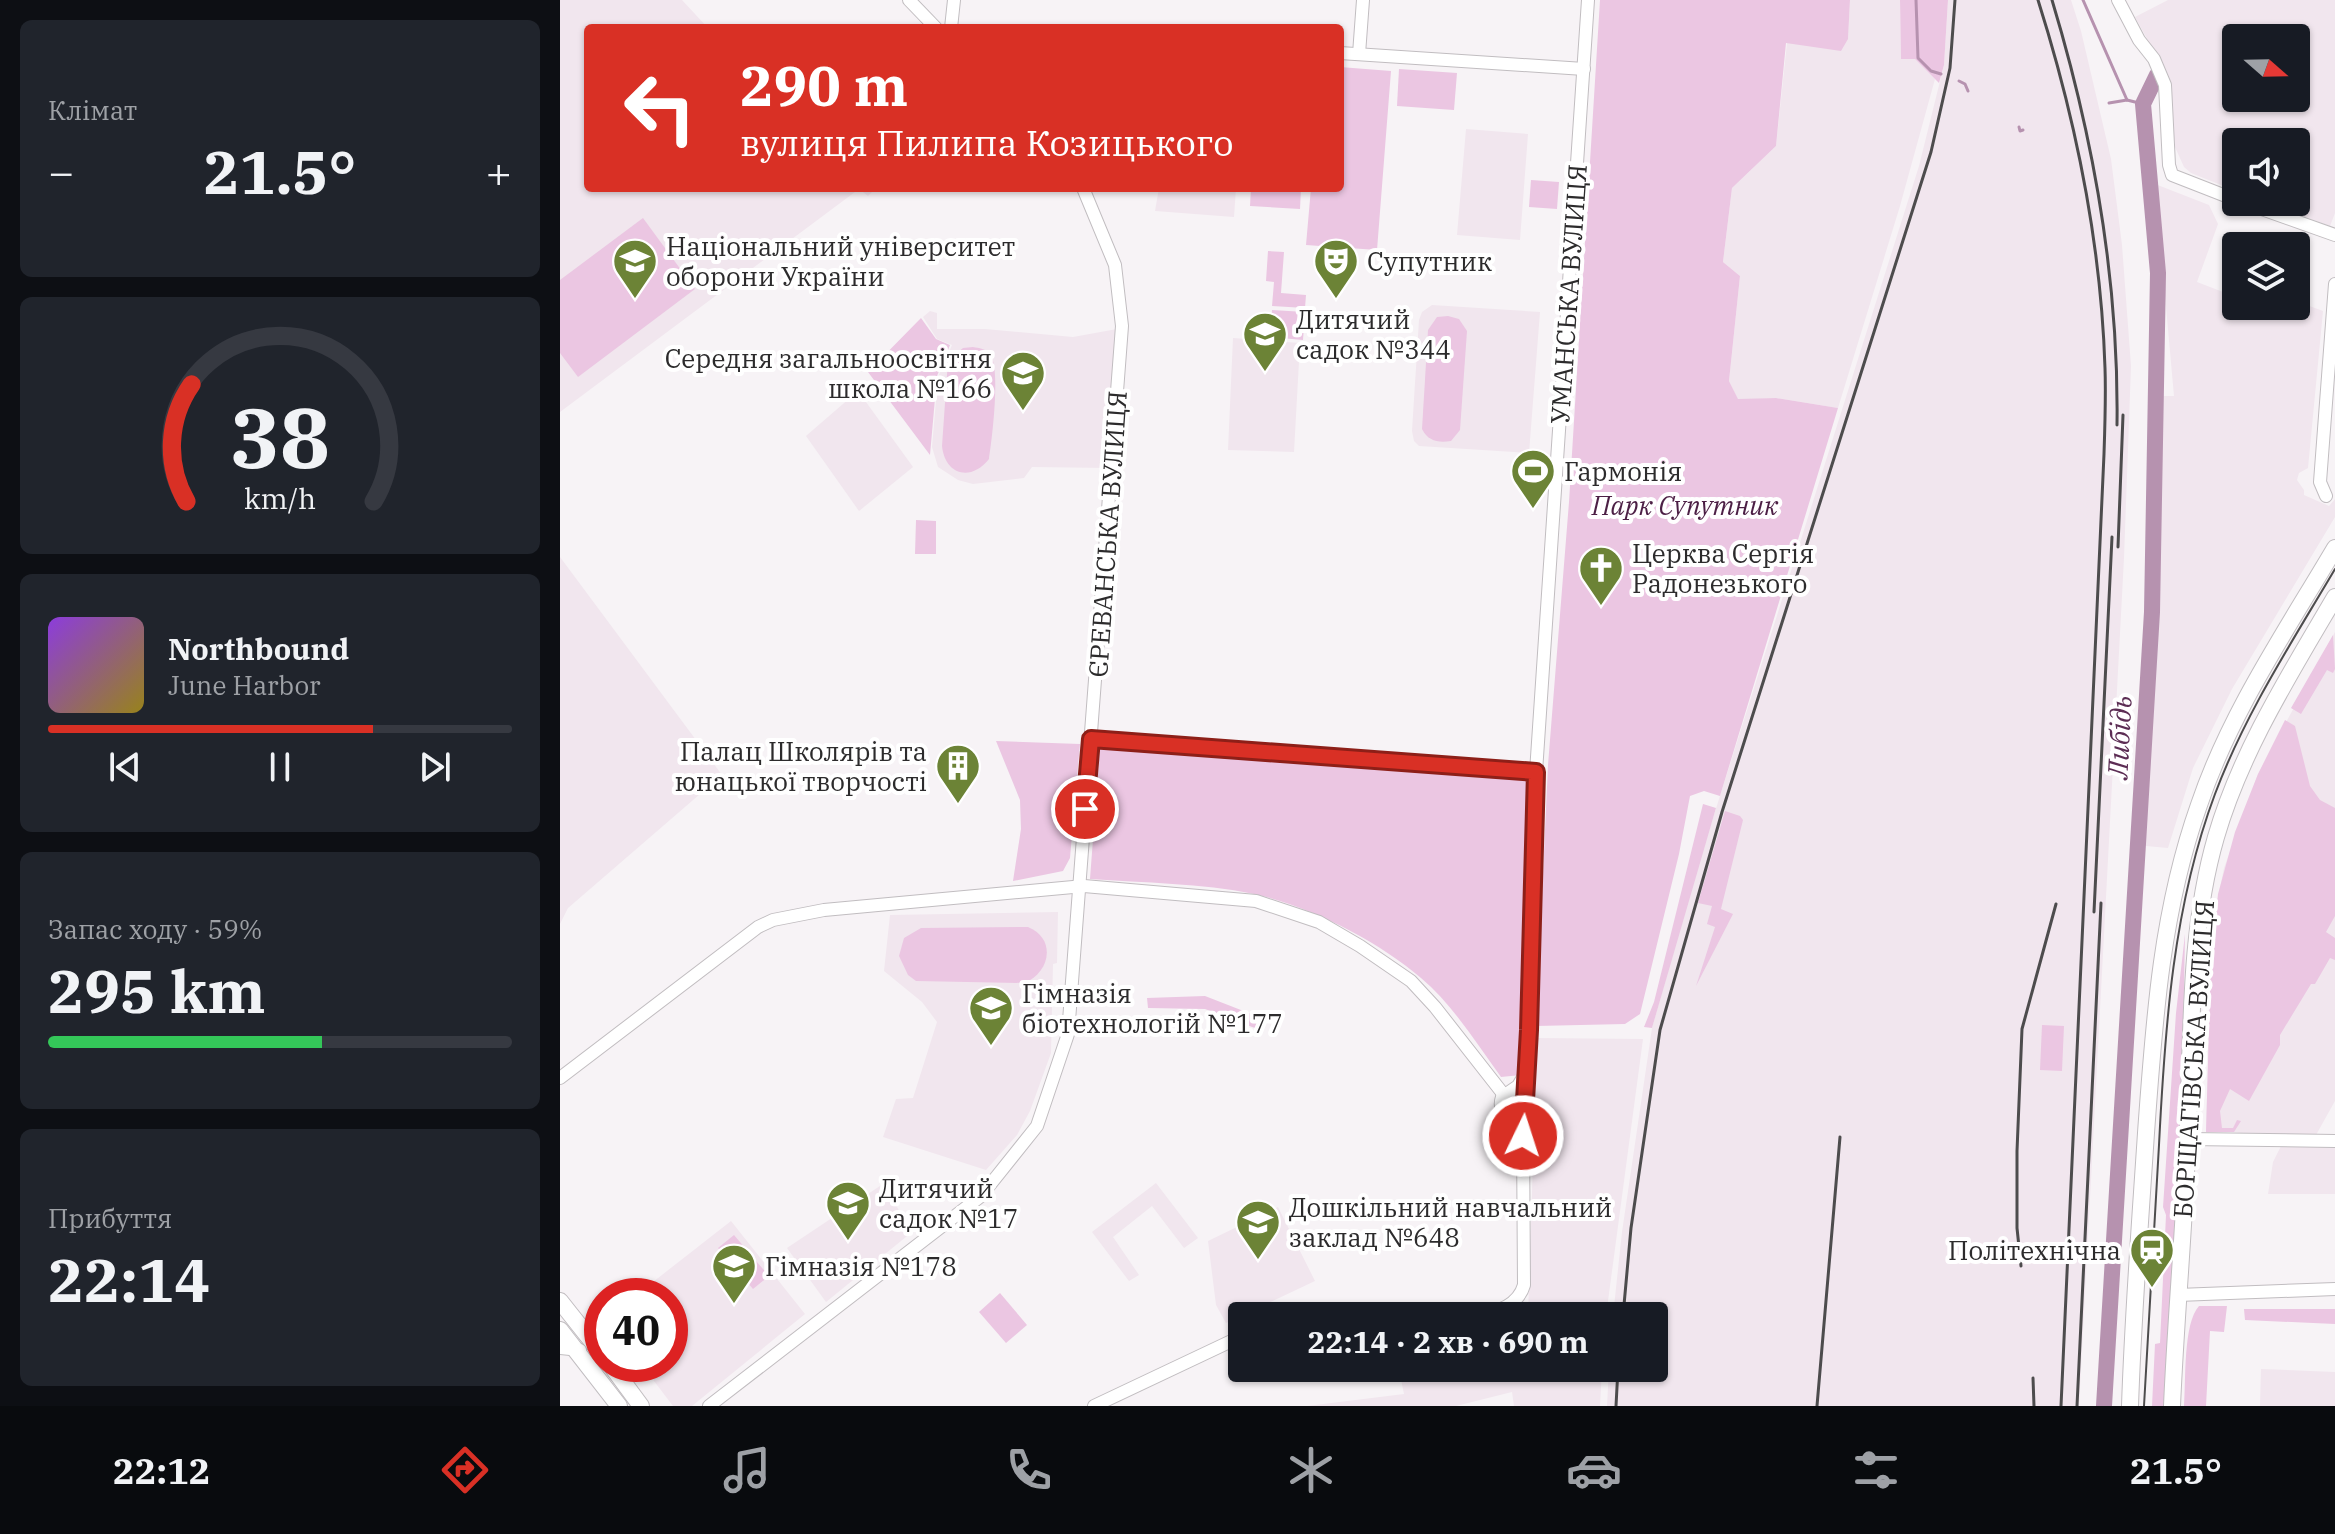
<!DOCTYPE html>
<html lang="uk">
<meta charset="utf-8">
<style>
body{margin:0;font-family:"IBM Plex Serif",serif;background:#20242c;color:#f1f3f6;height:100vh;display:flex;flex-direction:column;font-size:30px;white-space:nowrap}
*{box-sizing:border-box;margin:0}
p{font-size:26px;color:#9ea1a6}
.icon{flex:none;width:44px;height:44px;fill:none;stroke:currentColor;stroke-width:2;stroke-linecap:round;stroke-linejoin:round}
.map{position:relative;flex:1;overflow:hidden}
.sheet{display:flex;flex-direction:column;gap:20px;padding:20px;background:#0d0f14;width:560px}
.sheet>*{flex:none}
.hud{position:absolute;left:24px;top:24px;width:760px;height:168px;border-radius:8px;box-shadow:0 2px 6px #0004;background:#d93025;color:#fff;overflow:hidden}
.needle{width:52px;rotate:110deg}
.tools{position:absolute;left:1662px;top:24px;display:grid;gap:16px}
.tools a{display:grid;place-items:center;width:88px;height:88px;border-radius:8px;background:#171b24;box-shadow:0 2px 6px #0004;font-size:40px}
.speed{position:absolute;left:24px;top:1278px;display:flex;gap:16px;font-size:40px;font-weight:700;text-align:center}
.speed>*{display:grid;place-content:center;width:104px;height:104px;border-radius:50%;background:#171b24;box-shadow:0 2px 6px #0004;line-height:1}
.speed .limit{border:12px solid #d22;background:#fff;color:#111}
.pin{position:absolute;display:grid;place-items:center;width:68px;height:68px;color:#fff;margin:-34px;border:4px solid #fff;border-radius:50%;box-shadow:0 2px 8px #0007}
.me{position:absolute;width:88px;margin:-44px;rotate:4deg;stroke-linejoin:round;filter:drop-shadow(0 0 6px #0008)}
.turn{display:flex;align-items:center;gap:28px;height:168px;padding:0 24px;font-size:36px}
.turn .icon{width:104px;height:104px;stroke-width:2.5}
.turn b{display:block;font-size:56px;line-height:68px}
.big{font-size:60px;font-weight:700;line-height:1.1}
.sheet .card{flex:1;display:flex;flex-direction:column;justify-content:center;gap:12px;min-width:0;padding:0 28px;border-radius:12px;background:#20242c}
.sheet .dial{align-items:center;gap:0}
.dial svg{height:208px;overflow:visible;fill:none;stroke:#363941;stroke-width:7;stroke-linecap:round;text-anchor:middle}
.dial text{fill:#f1f3f6;stroke:none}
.song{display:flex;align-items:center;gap:24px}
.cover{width:96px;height:96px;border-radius:12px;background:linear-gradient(135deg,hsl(270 70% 55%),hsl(50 70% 35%))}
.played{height:8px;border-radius:4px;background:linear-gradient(90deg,#d93025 70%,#363941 70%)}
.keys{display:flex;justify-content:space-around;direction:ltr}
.heat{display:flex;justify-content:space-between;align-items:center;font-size:44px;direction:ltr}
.charge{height:12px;border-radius:6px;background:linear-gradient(90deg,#34c759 59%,#363941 0)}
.trip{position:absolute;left:668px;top:1302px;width:440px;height:80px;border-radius:8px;background:#171b24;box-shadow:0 2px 6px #0004;font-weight:700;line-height:80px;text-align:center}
.dock{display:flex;height:128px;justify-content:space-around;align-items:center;background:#090b0e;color:#9ea1a6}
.dock .icon{width:56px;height:56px}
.dock .on{color:#d93025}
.dock b{font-size:36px;color:#f1f3f6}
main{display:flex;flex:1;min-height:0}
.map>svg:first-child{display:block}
.built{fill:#f1e6ee;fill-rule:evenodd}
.green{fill:#ebc6e2}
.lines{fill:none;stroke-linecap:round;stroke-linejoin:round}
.stream{stroke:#b692af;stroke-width:3}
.river{stroke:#b692af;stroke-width:16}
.minor-casing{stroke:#c1bdc0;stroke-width:14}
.major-casing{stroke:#c1bdc0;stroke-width:18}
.minor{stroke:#fff;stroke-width:12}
.major{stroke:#fff;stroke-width:16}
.tram{stroke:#4d4c4d;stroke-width:2}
.rail{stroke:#4d4c4d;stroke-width:3}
.route-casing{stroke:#8d1f18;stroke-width:20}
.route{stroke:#d93025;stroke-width:14}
.labels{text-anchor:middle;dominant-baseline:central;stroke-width:8;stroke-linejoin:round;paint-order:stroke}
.poi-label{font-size:26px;fill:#2c2b2c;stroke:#fff;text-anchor:start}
.street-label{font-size:26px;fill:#2c2b2c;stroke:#fff}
.park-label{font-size:26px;font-style:italic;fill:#4c1f45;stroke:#fff}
.water-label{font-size:28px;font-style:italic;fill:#5c2d54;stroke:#fff}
</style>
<main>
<section class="sheet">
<div class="card"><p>Клімат</p>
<div class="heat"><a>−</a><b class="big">21.5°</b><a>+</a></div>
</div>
<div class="card dial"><svg viewBox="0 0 100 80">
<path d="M14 69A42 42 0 1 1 86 69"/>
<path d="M14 69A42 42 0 0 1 16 24" stroke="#d93025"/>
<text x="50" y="56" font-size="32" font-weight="700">38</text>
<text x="50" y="72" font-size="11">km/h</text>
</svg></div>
<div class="card">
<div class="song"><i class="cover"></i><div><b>Northbound</b><p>June Harbor</p></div></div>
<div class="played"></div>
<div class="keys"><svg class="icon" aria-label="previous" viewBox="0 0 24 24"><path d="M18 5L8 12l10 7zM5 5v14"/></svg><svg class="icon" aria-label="pause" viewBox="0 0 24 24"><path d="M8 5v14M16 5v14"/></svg><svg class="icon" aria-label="next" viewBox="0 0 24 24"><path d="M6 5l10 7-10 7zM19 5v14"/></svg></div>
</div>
<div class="card"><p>Запас ходу · 59%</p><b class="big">295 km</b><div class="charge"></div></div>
<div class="card"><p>Прибуття</p><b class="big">22:14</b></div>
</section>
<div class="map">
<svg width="1775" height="1406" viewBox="0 0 1775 1406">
<rect width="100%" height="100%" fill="#f7f3f6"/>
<!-- built -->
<g class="built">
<path d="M0 0H122L148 28H28V188H316L308 196 299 189 0 412Z"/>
<path d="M1290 0H1340L1341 58 1355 59 1375 79 1340 206 1278 408 1216 398 1178 400 1169 381 1180 276 1163 262 1172 188 1216 146 1227 43 1288 39Z"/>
<path d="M1388 0H1511L1521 31 1551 159 1562 245 1571 366 1564 558 1519 1406H1047L1049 1368H1094V1316H1053L1062 1232 1092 1028 1135 875 1359 166 1384 65Z"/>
<path d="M1608 0H1775V213L1770 226 1705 202H1736V142H1676V191L1631 173 1624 167 1615 147 1606 73 1575 17ZM1676 38H1736V98H1676Z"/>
<path d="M906 129 968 134 960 240 897 235Z"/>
<path d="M1595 184 1649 205 1658 224 1637 282 1676 297V306H1736V301L1763 311 1748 468 1739 473 1737 480 1744 490V495L1769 506 1775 499V517L1672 689 1633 768 1608 848 1586 846 1582 842 1596 549 1597 396H1614Z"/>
<path d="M599 188H676L674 217 595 211Z"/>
<path d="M872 305 980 312 969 453 859 446 854 441 852 431 859 320 862 312Z"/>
<path d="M370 311 377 313V329H425L513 337 557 329 548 468 472 467 464 478 413 484 398 480 378 467 372 447 378 377 392 345 377 339 363 317Z"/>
<path d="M673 338 740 343 734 452 668 450Z"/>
<path d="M298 391 353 467 299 511 246 436Z"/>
<path d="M0 557 162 775 8 908 0 924Z"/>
<path d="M1775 632V1101L1756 1135 1721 1139 1674 1132H1646L1651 957 1654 918 1664 868 1698 774Z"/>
<path d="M498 912 497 963 493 964 491 1053 470 1111 457 1135 426 1170 323 1137 336 1099 353 1098 377 1022 362 1002 324 971 330 915Z"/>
<path d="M977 1038 1083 1039 1046 1316H968Z"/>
<path d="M1721 1146H1775V1194H1708L1713 1162Z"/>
<path d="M596 1183 638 1238 624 1248 592 1206 553 1237 579 1275 569 1281 532 1232Z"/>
<path d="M323 1184 352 1232 266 1302 227 1248Z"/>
<path d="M718 1207 755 1281 666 1323 656 1305 648 1241Z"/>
<path d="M171 1221 245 1314 132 1406H113L81 1364H110V1296H75Z"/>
<path d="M790 1368H1042L1040 1406H954L952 1392 896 1406H747L844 1394 840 1375 791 1381Z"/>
<path d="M1701 1369 1775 1372V1406H1700Z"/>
</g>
<!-- green -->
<g class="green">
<path d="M1040 0H1290L1288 39 1281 51 1226 43 1216 146 1172 188 1163 262 1180 276 1169 381 1178 399 1216 398 1278 408 1160 796 1144 791 1130 796 1119 854 1080 1014 1065 1024 976 1026 988 765 1009 502Z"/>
<path d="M1340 0H1388L1384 65 1379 83 1355 59H1341Z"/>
<path d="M780 67 831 71 817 250 746 245 751 188H780Z"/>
<path d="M839 69 897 73 894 110 837 106Z"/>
<path d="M971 180 999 182 997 209 969 207Z"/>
<path d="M691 188H741L740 209 690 206Z"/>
<path d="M83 218 135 289 18 377 0 353V280Z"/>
<path d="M708 251 724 252 721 293 746 295 745 308 712 306 714 282 706 281Z"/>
<path d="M712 310 745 312 743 340 710 337Z"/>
<path d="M888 316 899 319 907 331 900 430 891 441C878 443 868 441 862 429L868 330 877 317Z"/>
<path d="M361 318 376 339 390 345 377 376 370 455 308 372Z"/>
<path d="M413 347C419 348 426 349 430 354 441 368 432 440 429 459 411 482 385 475 382 446L388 360 403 348Z"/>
<path d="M356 520 376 521V554H355Z"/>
<path d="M1773 635 1775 669 1773 673 1767 670 1741 714 1731 708Z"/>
<path d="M1725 720 1735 726 1750 786 1760 800 1775 808V916L1766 932 1775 938V960L1770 958 1755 984H1751L1720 1035V1045L1689 1101 1670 1089 1660 1111 1662 1128H1673L1677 1120 1681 1121 1674 1132H1646L1651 957 1658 894 1675 832 1698 774Z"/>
<path d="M436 741 520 744 510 858 503 871 453 881 461 829 460 800Z"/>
<path d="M540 747 971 780 961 1075 941 1077C917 1044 893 1005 861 978 818 941 750 906 694 894 641 883 584 883 530 879Z"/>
<path d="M1143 804 1156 808 1092 1028 1084 1027 1094 1002Z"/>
<path d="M1165 811 1180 816 1183 820 1161 909 1173 914 1136 986 1155 927 1147 924 1152 906 1138 903Z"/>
<path d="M468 927C497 939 490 973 464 983L356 981 348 975 339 956 344 938 361 928Z"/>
<path d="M1625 934 1622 1099 1605 1406H1592L1595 1344 1600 1343 1606 1215 1603 1207 1616 1013Z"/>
<path d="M645 996 704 1019 700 1030 645 1009 588 1008 587 998Z"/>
<path d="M1482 1025 1504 1026 1502 1071 1480 1070Z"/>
<path d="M174 1235 209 1276 193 1289 158 1248Z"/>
<path d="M440 1293 467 1325 446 1343 419 1312Z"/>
<path d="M1639 1306H1667L1664 1332 1650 1331 1646 1406H1624C1626 1381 1623 1323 1639 1306Z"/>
<path d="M1684 1309H1775V1324L1685 1320Z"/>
</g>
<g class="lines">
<!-- stream -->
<g class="stream">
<path d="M1356 0 1358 58 1371 71 1381 74"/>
<path d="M1523 0 1567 100"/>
<path d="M1399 81 1405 84 1408 91"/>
<path d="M1549 103 1567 100 1583 104"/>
<path d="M1459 127 1460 131 1463 130"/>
</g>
<!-- river -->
<path class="river" d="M1544 1406 1592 612 1598 273 1583 104 1597 75"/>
<!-- minor casing -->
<g class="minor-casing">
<g id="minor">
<path d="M349 0 376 28"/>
<path d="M1558 0 1579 40 1594 59 1605 85 1609 165 1612 175 1676 200"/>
<path d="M391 28 394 0"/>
<path d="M780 53 1024 69"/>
<path d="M799 54 803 0"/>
<path d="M1682 202 1775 235"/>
<path d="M1766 496 1760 482 1775 284"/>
<path d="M531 739 976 772"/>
<path d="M965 1074 958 1086 942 1097C938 1109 945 1119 958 1116L965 1107"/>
<path d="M0 1078 198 927 213 920 264 910 524 886 696 901 759 922 800 946 851 981 875 1007 944 1095"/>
<path d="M1628 1139 1775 1141"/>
<path d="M1618 1295 1775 1289"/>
<path d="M919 1316C938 1311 958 1306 964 1285L963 1136 969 1030 976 772 1028 0"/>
<path d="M0 1348 20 1350"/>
<path d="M149 1406 421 1196 477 1126 508 1034 562 326 555 265 523 188"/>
<path d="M534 1406 682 1336"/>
</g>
</g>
<!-- major casing -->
<g class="major-casing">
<g id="major">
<path d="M0 1301 42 1354"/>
<path d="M0 1330 59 1406"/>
<path d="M50 1364 81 1406"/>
<path d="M1570 1406C1573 1315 1580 1224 1586 1133 1594 1022 1601 912 1639 805 1670 713 1726 631 1775 548"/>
<path d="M1612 1406C1616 1313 1625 1220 1628 1127 1632 1030 1629 930 1656 837 1681 751 1730 674 1775 597"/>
</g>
</g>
<!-- minor -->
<use href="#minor" class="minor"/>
<!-- major -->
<use href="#major" class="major"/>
<!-- tram -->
<path class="tram" d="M1584 1406C1589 1319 1594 1232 1599 1145 1605 1026 1613 906 1655 794 1685 714 1732 642 1775 569"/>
<!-- rail -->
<g class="rail">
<path d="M1478 0C1516 120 1541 242 1545 368 1546 396 1545 425 1544 454L1501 1406"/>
<path d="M1492 0C1534 139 1559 280 1557 425"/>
<path d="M1558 547 1563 415"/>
<path d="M1534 912 1552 537"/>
<path d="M1461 1266 1457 1228V1151L1462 1029 1496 904"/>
<path d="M1063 1316 1071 1228 1100 1030 1162 812 1371 152 1390 68 1395 0"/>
<path d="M1473 1378 1474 1406"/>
<path d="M1056 1406 1058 1368"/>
<path d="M1257 1406 1280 1137"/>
<path d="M1517 1406 1541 903"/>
</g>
</g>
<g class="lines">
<!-- route casing -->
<g class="route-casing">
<path id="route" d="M525 809 531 739 976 772 969 1030 963 1136"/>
</g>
<!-- route -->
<use href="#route" class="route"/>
</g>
<!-- icons -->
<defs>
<g id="university-pin" transform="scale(2.3)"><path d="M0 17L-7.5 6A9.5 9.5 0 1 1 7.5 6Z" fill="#6c8336" stroke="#fff"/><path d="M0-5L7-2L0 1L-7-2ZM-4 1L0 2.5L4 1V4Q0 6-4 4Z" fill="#fff"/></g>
<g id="theatre-pin" transform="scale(2.3)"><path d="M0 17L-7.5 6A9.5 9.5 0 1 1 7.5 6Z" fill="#6c8336" stroke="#fff"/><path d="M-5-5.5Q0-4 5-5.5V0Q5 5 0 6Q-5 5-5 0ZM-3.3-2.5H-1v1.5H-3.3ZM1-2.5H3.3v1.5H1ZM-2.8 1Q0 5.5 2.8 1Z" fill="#fff"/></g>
<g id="school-pin" transform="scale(2.3)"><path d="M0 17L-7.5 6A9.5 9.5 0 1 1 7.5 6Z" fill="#6c8336" stroke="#fff"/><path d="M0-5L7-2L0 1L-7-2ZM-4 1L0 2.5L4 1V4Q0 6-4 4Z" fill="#fff"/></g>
<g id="stadium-pin" transform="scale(2.3)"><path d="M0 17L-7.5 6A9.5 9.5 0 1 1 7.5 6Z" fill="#6c8336" stroke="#fff"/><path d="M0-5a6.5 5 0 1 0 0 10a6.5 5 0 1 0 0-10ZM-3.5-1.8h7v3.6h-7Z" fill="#fff"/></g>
<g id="church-pin" transform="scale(2.3)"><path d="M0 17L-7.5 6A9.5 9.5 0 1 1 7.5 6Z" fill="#6c8336" stroke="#fff"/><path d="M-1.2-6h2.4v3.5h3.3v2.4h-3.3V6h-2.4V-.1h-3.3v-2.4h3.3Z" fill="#fff"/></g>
<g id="building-pin" transform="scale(2.3)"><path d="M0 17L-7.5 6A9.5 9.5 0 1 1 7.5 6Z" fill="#6c8336" stroke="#fff"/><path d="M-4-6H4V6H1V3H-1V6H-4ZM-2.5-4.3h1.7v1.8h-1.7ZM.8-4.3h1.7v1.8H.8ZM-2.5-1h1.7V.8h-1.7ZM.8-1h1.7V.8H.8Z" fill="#fff"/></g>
<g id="station-pin" transform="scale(2.3)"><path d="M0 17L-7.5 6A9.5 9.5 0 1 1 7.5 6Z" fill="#6c8336" stroke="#fff"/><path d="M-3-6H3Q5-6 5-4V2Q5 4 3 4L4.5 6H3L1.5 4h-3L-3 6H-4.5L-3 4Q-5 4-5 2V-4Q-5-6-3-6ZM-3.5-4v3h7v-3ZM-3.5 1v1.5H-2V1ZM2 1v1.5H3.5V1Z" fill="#fff"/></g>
</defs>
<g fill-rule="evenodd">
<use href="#university-pin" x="75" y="261"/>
<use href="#theatre-pin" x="776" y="261"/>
<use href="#school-pin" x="705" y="334"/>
<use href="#school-pin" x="463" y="373"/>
<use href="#stadium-pin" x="973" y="471"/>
<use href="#church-pin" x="1041" y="568"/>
<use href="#building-pin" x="398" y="766"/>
<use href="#school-pin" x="431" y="1008"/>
<use href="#school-pin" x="288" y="1203"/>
<use href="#school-pin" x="698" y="1222"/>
<use href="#station-pin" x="1592" y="1250"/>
<use href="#school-pin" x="174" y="1266"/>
</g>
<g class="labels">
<!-- poi labels -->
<g class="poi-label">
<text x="106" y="246">Національний університет<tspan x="106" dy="30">оборони України</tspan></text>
<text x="807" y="261">Супутник</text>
<text x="736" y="319">Дитячий<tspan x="736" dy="30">садок №344</tspan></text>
<text x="432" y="358" text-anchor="end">Середня загальноосвітня<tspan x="432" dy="30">школа №166</tspan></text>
<text x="1004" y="471">Гармонія</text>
<text x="1072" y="553">Церква Сергія<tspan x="1072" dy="30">Радонезького</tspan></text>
<text x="367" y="751" text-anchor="end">Палац Школярів та<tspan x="367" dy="30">юнацької творчості</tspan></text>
<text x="462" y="993">Гімназія<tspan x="462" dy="30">біотехнологій №177</tspan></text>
<text x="319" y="1188">Дитячий<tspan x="319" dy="30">садок №17</tspan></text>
<text x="729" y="1207">Дошкільний навчальний<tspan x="729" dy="30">заклад №648</tspan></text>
<text x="1561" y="1250" text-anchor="end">Політехнічна</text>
<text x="205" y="1266">Гімназія №178</text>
</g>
<!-- street labels -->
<g class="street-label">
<text transform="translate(1008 294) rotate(-86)">УМАНСЬКА ВУЛИЦЯ</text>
<text transform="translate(547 534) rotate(-86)">ЄРЕВАНСЬКА ВУЛИЦЯ</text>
<text transform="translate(1633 1059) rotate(-86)">БОРЩАГІВСЬКА ВУЛИЦЯ</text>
</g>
<!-- park labels -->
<g class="park-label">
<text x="1125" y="505">Парк Супутник</text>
</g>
<!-- water labels -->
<g class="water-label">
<text transform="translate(1559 737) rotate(-87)">Либідь</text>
</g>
</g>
</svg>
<div class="tools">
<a><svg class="needle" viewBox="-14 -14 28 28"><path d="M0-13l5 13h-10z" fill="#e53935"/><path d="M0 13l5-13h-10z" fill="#9ea1a6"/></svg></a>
<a><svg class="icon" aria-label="sound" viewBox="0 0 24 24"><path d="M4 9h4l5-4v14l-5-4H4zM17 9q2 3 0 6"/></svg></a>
<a><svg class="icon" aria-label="layers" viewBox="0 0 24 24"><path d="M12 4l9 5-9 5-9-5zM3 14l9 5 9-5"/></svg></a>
</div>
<div class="speed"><div class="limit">40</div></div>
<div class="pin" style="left:525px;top:809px;background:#d93025"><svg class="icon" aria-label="arrive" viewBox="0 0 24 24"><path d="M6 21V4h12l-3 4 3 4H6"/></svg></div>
<svg class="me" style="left:963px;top:1136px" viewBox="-20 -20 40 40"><circle r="17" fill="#d93025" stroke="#fff" stroke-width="3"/><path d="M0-11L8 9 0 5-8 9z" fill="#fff"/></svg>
<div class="trip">22:14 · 2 хв · 690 m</div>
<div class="hud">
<div class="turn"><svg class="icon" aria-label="left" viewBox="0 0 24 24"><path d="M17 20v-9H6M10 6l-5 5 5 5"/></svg><div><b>290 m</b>вулиця Пилипа Козицького</div></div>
</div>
</div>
</main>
<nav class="dock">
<b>22:12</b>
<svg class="icon on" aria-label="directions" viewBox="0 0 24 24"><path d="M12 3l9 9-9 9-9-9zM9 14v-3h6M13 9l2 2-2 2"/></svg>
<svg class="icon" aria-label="music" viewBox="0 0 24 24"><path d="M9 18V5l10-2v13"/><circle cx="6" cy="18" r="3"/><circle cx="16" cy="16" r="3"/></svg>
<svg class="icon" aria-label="phone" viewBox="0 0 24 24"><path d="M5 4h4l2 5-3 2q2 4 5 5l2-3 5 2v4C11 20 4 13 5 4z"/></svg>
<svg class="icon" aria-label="climate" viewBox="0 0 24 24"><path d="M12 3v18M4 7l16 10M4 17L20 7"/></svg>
<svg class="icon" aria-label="car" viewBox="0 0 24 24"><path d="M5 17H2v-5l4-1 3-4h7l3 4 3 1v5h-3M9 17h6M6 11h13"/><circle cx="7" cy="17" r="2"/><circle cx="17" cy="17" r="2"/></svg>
<svg class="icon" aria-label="filters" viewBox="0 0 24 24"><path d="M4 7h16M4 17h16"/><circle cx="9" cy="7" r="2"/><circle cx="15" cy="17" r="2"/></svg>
<b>21.5°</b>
</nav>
